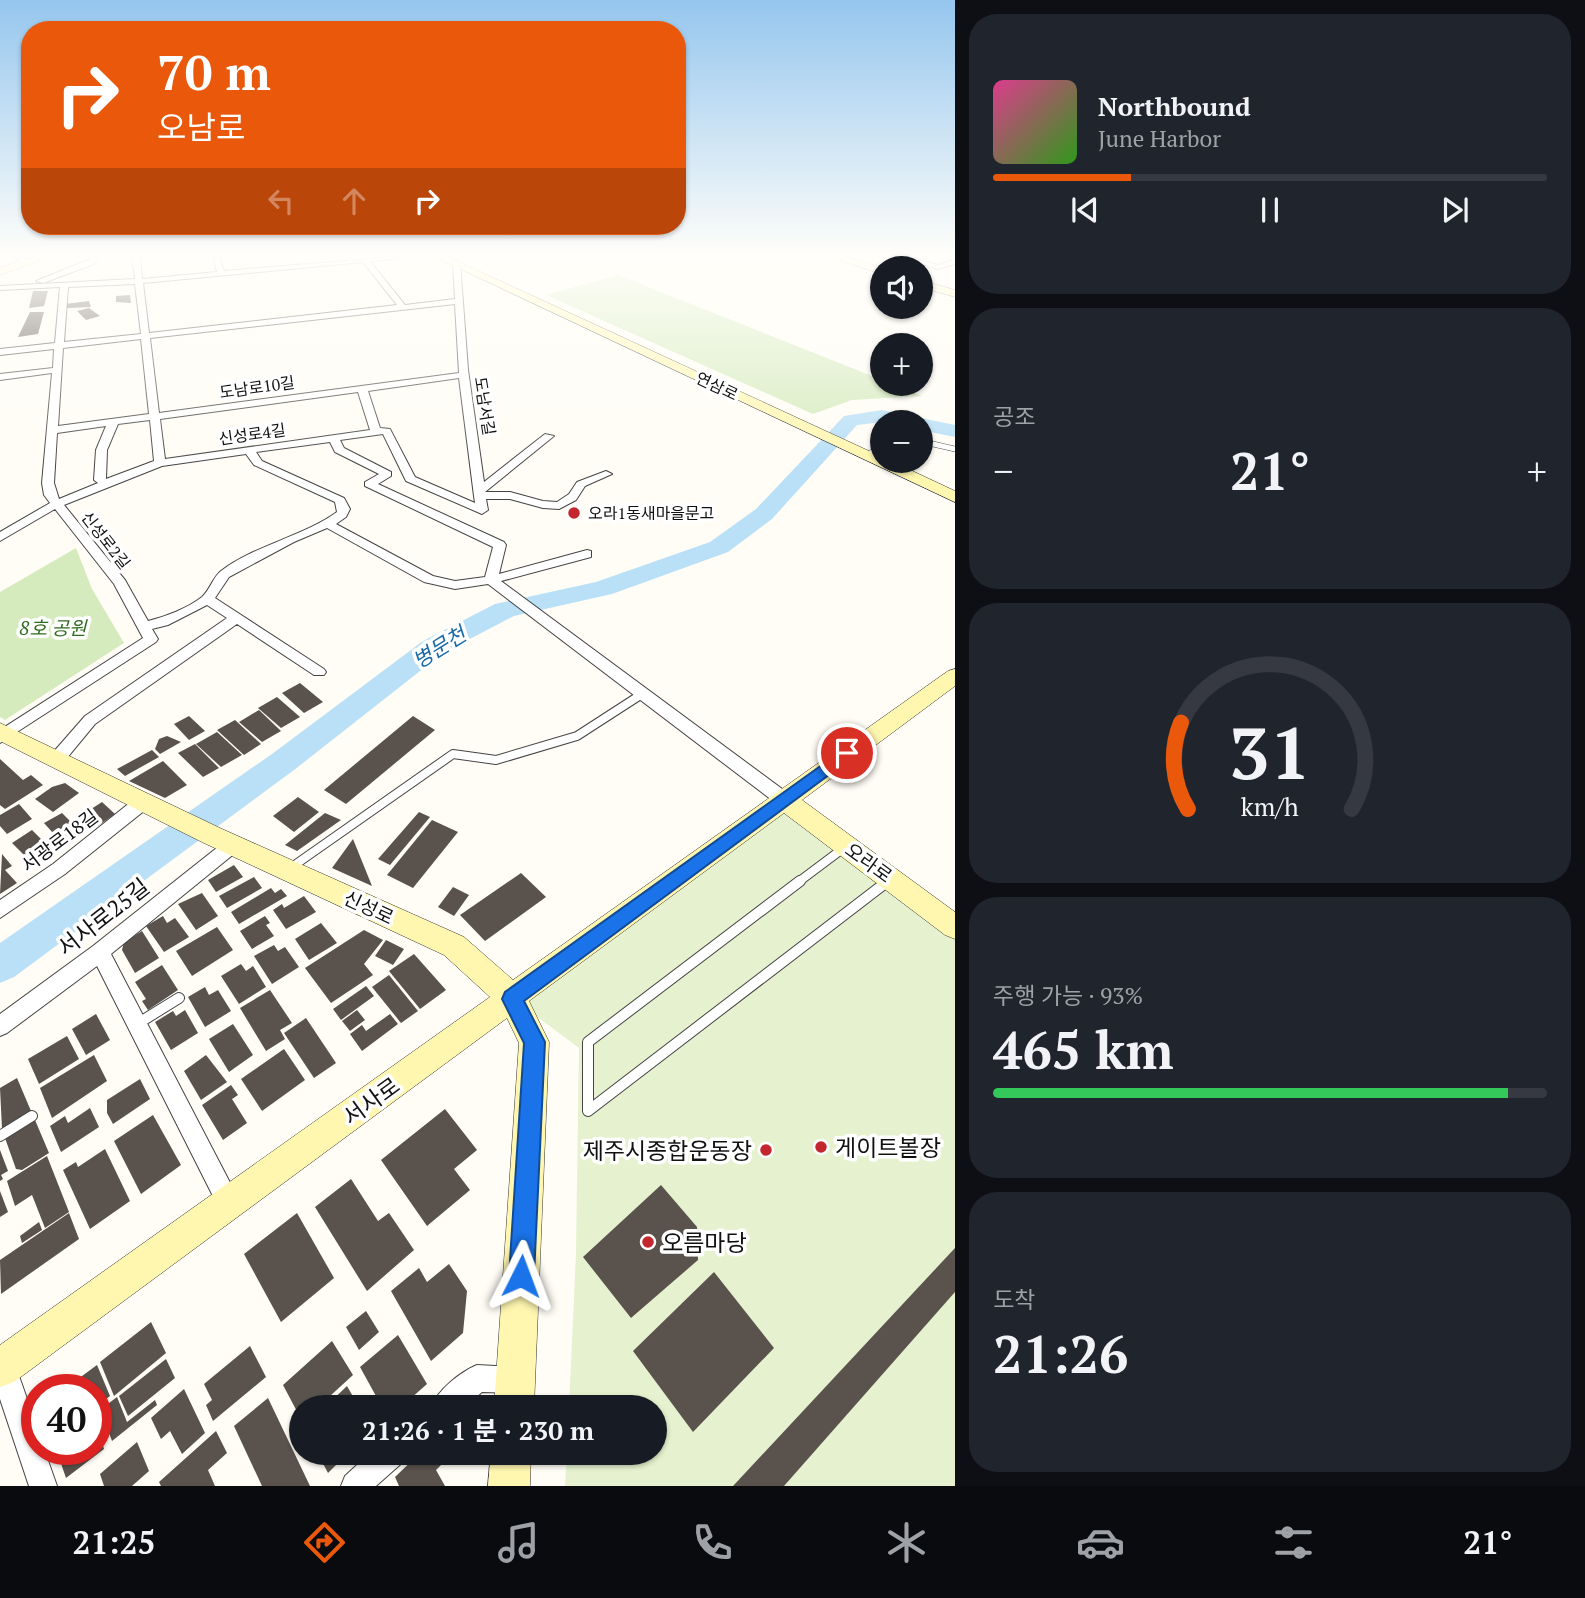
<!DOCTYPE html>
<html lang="ko">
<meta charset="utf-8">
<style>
body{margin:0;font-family:"PT Serif","Noto Sans KR",serif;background:#20242c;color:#f1f3f6;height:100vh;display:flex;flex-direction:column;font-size:26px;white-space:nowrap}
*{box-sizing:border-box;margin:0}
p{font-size:23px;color:#9ea1a6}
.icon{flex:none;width:38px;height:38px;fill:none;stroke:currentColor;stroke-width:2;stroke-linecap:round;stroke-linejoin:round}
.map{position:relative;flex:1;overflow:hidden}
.drawer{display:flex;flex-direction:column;gap:14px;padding:14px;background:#0d0f14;width:630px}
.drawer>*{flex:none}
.banner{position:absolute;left:21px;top:21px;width:665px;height:214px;border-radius:28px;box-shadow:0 2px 5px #0004;background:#ea580c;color:#fff;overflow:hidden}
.tools{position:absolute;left:870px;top:256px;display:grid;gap:14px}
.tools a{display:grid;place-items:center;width:63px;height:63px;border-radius:50%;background:#171b24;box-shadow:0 2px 5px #0004;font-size:35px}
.speed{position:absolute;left:21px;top:1374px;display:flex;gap:14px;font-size:35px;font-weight:700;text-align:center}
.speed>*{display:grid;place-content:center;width:91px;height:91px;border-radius:50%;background:#171b24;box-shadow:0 2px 5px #0004;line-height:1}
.speed .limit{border:10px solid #d22;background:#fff;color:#111}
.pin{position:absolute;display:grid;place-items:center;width:60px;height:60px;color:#fff;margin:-30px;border:4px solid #fff;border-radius:50%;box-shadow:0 2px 7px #0007}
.me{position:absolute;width:77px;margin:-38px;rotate:3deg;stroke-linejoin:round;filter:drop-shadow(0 0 5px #0008)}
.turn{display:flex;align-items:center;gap:24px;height:147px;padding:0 21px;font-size:32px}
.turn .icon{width:91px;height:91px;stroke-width:2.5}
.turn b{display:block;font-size:49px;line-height:60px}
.lanes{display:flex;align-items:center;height:66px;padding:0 21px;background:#0003;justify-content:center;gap:35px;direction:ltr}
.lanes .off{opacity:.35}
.big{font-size:52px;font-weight:700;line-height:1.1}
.drawer .tile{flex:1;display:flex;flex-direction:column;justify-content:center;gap:10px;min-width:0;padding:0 24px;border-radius:28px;background:#20242c}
.drawer .dial{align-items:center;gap:0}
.dial svg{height:182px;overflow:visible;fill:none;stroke:#363941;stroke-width:7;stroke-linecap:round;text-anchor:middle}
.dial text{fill:#f1f3f6;stroke:none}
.song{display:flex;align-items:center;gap:21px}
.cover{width:84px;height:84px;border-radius:10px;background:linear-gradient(135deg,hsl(330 70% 55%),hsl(110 70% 35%))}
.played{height:7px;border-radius:4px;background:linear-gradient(90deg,#ea580c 25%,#363941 25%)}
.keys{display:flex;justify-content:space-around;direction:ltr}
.heat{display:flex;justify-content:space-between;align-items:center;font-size:38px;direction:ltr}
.charge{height:10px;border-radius:5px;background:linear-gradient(90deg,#34c759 93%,#363941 0)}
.trip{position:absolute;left:289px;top:1395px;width:378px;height:70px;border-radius:35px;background:#171b24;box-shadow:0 2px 5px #0004;font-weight:700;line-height:70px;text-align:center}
.menu{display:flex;height:112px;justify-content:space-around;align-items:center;background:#090b0e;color:#9ea1a6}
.menu .icon{width:49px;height:49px}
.menu .current{color:#ea580c}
.menu b{font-size:32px;color:#f1f3f6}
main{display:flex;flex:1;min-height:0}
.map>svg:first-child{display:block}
.green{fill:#d5ebbd}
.pitch{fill:#e6f2cf}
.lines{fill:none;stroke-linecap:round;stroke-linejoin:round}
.river{fill:#b9e0f7;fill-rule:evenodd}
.building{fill:#5a524d}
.lane-far2-casing{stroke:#444;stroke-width:6}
.lane-far1-casing{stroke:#444;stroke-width:10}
.lane-casing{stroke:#444;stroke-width:12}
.street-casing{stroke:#444;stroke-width:2}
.secondary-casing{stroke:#333;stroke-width:1}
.lane-far2{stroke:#fff;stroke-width:5}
.lane-far1{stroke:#fff;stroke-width:8}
.lane{stroke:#fff;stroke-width:10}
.street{fill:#fff;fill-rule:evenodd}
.secondary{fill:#fff6b0;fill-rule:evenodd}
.route{fill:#1a73e8;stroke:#114b97;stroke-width:2}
.poi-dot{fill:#c4262e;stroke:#fff;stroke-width:2.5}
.labels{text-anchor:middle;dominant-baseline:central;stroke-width:7;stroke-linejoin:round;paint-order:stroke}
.far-street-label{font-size:16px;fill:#111;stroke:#fff}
.far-poi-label{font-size:16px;fill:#111;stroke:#fff;text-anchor:start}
.park-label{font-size:19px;font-style:italic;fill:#2f6b1f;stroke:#fff}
.street-label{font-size:19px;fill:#111;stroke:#fff}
.water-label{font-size:21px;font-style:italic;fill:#1768a6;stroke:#fff}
.near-street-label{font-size:23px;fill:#111;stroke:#fff}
.near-poi-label{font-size:23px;fill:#111;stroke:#fff;text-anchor:start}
</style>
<main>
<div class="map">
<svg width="955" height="1486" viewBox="0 0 955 1486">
<rect width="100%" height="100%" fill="#fffdf5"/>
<!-- green -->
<g class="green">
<path d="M618 275 882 380V383H890L922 396 852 400 813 414 546 295Z"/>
<path d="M76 548 92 589 124 643 5 720 0 717V592Z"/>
</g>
<!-- pitch -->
<path class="pitch" d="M783 799 955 931V1486H565L567 1453 654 1452V1407H569L576 1252 579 1048 512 998Z"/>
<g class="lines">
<!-- river -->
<path class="river" d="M882 410 955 425V437L920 430V422H882L857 425 772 519 728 552 612 594 514 616 443 653 294 770 14 977 0 983V943L272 754 423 641 495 604 596 582 710 542 756 509 844 416Z"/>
</g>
<!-- building -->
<g class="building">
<path d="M33 291H48L44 306 29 308Z"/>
<path d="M130 295 131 303 116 302V296Z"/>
<path d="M89 301 91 307 67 308 65 304Z"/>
<path d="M89 308 100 316 86 320 77 311Z"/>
<path d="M30 312H44L38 334 18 337Z"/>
<path d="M300 683 323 702 304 713 282 693Z"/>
<path d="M277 697 300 717 281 728 258 708Z"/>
<path d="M259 710 281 731 262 742 239 722Z"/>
<path d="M189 716 205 731 189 740 174 724Z"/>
<path d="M413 716 435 730 346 804 324 790Z"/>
<path d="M235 720 261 744 244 755 217 730Z"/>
<path d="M217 732 242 755 221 767 196 744Z"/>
<path d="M167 736 181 742 160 754 155 749 159 739Z"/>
<path d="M195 744 219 768 203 777 178 753Z"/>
<path d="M152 750 159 757 125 776 117 769Z"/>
<path d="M0 759 23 780 31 775 43 785 5 809 0 805Z"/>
<path d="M163 761 187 785 165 798 129 781Z"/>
<path d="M65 783 79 793 53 812 35 799 52 787Z"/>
<path d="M298 797 319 812 294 832 273 816Z"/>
<path d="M102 802 115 814 98 826 85 813Z"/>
<path d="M19 804 32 819 7 834 0 826V815Z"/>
<path d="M419 812 430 817 390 865 378 859Z"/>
<path d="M62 813 80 831 61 842 44 823Z"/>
<path d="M325 813 341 820 297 851 285 845Z"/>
<path d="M432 820 458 832 413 888 387 875Z"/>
<path d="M32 830 49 847 29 860 12 843Z"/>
<path d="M353 839 372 886 332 868Z"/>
<path d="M2 854 12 866 5 870 17 883 0 894Z"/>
<path d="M234 865 243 877 216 892 208 880Z"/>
<path d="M521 873 546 897 485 941 460 915Z"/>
<path d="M254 877 262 888 227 908 219 896Z"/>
<path d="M453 887 469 895 454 916 438 907Z"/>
<path d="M271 888 275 893 281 889 287 896 239 924 231 912Z"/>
<path d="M202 893 218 916 196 930 178 904Z"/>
<path d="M304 896 316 912 286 929 273 910 282 904 284 908Z"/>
<path d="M163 916 167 923 175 918 189 937 164 952 146 926Z"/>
<path d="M265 916 270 923 266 925 274 936 252 949 240 931Z"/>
<path d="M321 923 337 943 309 960 295 939Z"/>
<path d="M217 927 233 950 192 976 176 951Z"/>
<path d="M364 930 383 940 364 964 373 975 331 1003 305 968Z"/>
<path d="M142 931 159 958 135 973 122 950 124 942Z"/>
<path d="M386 940 404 949 393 965 375 956Z"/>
<path d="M274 945 278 951 285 947 299 967 272 984 254 956Z"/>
<path d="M414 954 446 990 420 1009 389 971Z"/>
<path d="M241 964 246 971 253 966 266 987 239 1004 221 976Z"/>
<path d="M162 965 178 990 148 1010 142 1001 146 999 135 982Z"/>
<path d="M389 975 418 1011 401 1023 372 987Z"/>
<path d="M366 986 374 996 341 1020 333 1009Z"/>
<path d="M205 987 209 995 218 990 231 1011 205 1027 188 997Z"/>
<path d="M270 990 292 1023 280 1030 285 1039 266 1051 240 1008Z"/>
<path d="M185 1010 198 1033 171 1050 155 1022 173 1011 176 1016Z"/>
<path d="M357 1010 365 1020 350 1031 342 1021Z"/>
<path d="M96 1014 110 1040 86 1055 72 1029Z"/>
<path d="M390 1014 398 1024 362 1051 350 1034 362 1025 366 1031Z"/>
<path d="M306 1018 336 1063 314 1078 284 1033Z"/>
<path d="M233 1024 253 1055 229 1072 209 1039Z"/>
<path d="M67 1036 79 1059 39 1084 28 1059Z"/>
<path d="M284 1049 305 1080 262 1111 241 1079Z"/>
<path d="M94 1055 107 1081 52 1118 40 1088Z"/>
<path d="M206 1055 227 1082 201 1100 184 1071Z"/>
<path d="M17 1078 31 1111 2 1129 0 1088Z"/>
<path d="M140 1079 150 1099 113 1124 107 1113V1100Z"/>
<path d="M231 1085 238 1095 232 1099 247 1123 223 1140 202 1105Z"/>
<path d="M90 1108 99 1127 61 1152 50 1126 65 1116 68 1123Z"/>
<path d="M445 1109 477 1150 454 1169 470 1190 427 1226 381 1160Z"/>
<path d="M153 1115 181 1165 141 1194 114 1141Z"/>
<path d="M35 1120 49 1153 22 1170 16 1169 5 1138Z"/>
<path d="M105 1149 130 1201 90 1229 63 1170 76 1162 78 1167Z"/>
<path d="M0 1150 8 1171 1 1175 3 1179 0 1181Z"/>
<path d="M47 1156 69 1212 45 1228 32 1195 15 1206 7 1181Z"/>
<path d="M351 1179 378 1221 389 1213 414 1250 367 1291 315 1207Z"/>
<path d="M661 1185 697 1227 698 1260 631 1318 583 1257Z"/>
<path d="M0 1191 8 1212 0 1217Z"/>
<path d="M69 1213 79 1239 1 1294 0 1260Z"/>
<path d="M297 1213 334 1278 281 1322 244 1254Z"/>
<path d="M39 1222 42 1230 22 1243 20 1236Z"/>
<path d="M955 1248V1292L784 1486H733Z"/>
<path d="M449 1264 467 1291 463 1333 431 1361 391 1291 419 1268 427 1282Z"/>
<path d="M714 1272 774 1348 693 1432 633 1351Z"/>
<path d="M366 1311 379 1332 359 1350 346 1327Z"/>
<path d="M151 1322 166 1353 114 1396 100 1362Z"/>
<path d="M398 1335 427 1384 401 1407H382L360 1367Z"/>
<path d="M332 1341 353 1375 318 1407H301V1419L283 1385Z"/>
<path d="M250 1346 266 1377 213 1421 206 1405 212 1400 204 1384Z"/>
<path d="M166 1359 175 1378 128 1416 119 1396Z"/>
<path d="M97 1365 110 1396 96 1407V1390H63Z"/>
<path d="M347 1386 359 1407H325Z"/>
<path d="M184 1389 205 1433 182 1454 170 1431 161 1439 151 1418Z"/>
<path d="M117 1397 127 1422 155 1400 157 1405 112 1441 107 1427 99 1432 104 1449 66 1478 56 1449H96V1413Z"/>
<path d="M268 1398 310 1486H262L234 1426Z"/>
<path d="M216 1431 227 1453 208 1470 215 1486H161L159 1482Z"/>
<path d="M137 1442 149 1471 132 1486H104L100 1474Z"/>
<path d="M317 1452H349L328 1473Z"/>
<path d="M421 1452H436L442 1464 436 1470 445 1486H399L395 1477Z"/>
</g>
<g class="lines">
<!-- lane-far2 casing -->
<g class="lane-far2-casing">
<g id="lane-far2">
<path d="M920 441 955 449"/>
<path d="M865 455 882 448"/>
</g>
</g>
<!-- lane-far1 casing -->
<g class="lane-far1-casing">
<g id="lane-far1">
<path d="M289 869 453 754 496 760 577 736 642 694"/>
<path d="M797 883 845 847"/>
<path d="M886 883 889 881"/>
</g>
</g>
<!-- lane casing -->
<g class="lane-casing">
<g id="lane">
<path d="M800 881 588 1042V1111L888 881"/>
<path d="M137 1024 179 998"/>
<path d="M0 1136 32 1116"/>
</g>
</g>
<!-- street casing -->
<g class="street-casing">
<g id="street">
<path d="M15 256H22L30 263 23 265Z"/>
<path d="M92 256H99L94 264 43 283 36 281 88 260Z"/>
<path d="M132 256H140L142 279 217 272 213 256H219L224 271 404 256 401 258 370 261 405 305 455 299 453 264 460 262 468 370 484 482 545 434 554 436 485 492H510L543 501 557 502 569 494 577 482 606 471 612 474 585 486 576 500 559 509 543 508 510 499H486L488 510 482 514 406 481 383 434 340 440 344 448 391 472V476L378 484 504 542 506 545 499 574 587 550 591 551V557L501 581 789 794 791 799 789 804H777L488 584 455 589 424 582 327 528 294 542 229 577 215 598 324 669 326 672 324 675H314L237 624 95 724 62 764H50L48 760 50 756 85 716 227 618 207 605 168 625 152 629 158 639 156 642 0 743V730L143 638 114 584 55 509 0 541V532L50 503 44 495 42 483 52 373 0 380V374L53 368 54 349 0 355V349L55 343 60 287 0 290V286L135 279ZM363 262 397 305 149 333 143 283ZM135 284 141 334 64 342 68 287ZM455 304 459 373 159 413 150 338ZM141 339 149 414 58 426 63 348ZM459 378 474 496 475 503 415 477 390 429 380 428 368 391ZM358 392 370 430 165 459 160 419ZM150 420 154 461 106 479 107 450 118 424ZM106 426 96 450 94 480 98 483 59 499 54 483 57 433ZM330 442 335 452 379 474 365 482V486L493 547 485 577 455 581 433 576 336 524 346 517 350 509 344 498 262 461 256 452ZM246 454 254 465 335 502 337 512C304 536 253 546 221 571 213 577 210 590 202 597 188 608 165 617 148 621L125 580 64 505 162 466Z"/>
<path d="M897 256H907L938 265 955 259V264L938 269Z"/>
<path d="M143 796 149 797 151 802 149 807 65 874 0 918V900L53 864 137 797Z"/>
<path d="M234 837 240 839 243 844 240 849 111 954 237 1196 241 1204 237 1212 229 1216 221 1212 97 966 7 1033 0 1036V1014L93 946 228 839Z"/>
<path d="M0 1346 9 1350 13 1359 37 1427V1449H44L57 1486H29L0 1399Z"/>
<path d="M477 1365 515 1367 524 1371 528 1380 524 1389 515 1393 482 1392 465 1407H431C438 1390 460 1372 477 1365Z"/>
<path d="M371 1452H407L403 1462 376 1486H341L345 1476Z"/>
</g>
</g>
<!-- secondary casing -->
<g class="secondary-casing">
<g id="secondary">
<path d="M38 256H52L0 275V268Z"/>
<path d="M433 256H446L882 457V460H889L955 491V502Z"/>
<path d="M827 256H842L883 268 882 274Z"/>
<path d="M920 280 955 290V297L920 287Z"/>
<path d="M955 669V686L802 800 955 912V939L945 935 784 813 529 1001 549 1042 534 1407H494L519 1043 507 1018 14 1382 0 1387V1345L490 997 444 955 204 843 0 741V723L222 829 464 937 513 980 948 671Z"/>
<path d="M491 1452H531L530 1486H488Z"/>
</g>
</g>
<!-- lane-far2 -->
<use href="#lane-far2" class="lane-far2"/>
<!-- lane-far1 -->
<use href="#lane-far1" class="lane-far1"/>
<!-- lane -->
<use href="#lane" class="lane"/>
<!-- street -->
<use href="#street" class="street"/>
<!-- secondary -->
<use href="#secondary" class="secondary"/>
</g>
<!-- sky -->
<linearGradient id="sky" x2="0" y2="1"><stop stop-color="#95c6ee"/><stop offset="0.55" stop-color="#fffefa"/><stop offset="1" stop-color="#fffefa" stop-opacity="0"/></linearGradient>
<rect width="955" height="464" fill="url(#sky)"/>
<!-- route -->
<path class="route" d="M847 747 853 749 855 753 853 757 524 1001 545 1042 534 1276 530 1285 521 1289 512 1285 509 1276 524 1043 502 999 505 992Z"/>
<!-- markers -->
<g class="poi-dot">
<circle cx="574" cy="513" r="7"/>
<circle cx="821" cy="1147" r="7"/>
<circle cx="766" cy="1150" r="7"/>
<circle cx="648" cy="1242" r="7"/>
</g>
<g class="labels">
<!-- far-street labels -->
<g class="far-street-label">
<text transform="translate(717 386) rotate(25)">연삼로</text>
<text transform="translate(257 387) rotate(-8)">도남로10길</text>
<text transform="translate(485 406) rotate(81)">도남서길</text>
<text transform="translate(252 434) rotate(-8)">신성로4길</text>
<text transform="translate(106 540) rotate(52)">신성로2길</text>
</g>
<!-- far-poi labels -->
<g class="far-poi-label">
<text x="588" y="513">오라1동새마을문고</text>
</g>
<!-- park labels -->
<g class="park-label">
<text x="53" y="627">8호 공원</text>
</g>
<!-- street labels -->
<g class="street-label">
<text transform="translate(59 840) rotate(-37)">서광로18길</text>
<text transform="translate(869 862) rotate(36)">오라로</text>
<text transform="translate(369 907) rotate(25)">신성로</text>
</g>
<!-- water labels -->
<g class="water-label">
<text transform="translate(439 647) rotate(-32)">병문천</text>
</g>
<!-- near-street labels -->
<g class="near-street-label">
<text transform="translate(103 917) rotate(-38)">서사로25길</text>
<text transform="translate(371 1101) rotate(-36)">서사로</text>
</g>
<!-- near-poi labels -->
<g class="near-poi-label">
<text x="835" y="1147">게이트볼장</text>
<text x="752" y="1150" text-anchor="end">제주시종합운동장</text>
<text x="662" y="1242">오름마당</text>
</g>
</g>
</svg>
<div class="tools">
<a><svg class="icon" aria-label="sound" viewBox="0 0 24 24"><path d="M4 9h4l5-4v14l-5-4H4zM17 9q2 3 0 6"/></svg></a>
<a>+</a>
<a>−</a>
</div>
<div class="speed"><div class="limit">40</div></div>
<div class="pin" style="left:847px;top:753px;background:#d93025"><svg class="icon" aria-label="arrive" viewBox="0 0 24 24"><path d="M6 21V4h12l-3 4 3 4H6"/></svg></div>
<svg class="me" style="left:521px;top:1276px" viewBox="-20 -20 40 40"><path d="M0-17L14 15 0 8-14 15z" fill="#1a73e8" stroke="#fff" stroke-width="4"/></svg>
<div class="trip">21:26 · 1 분 · 230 m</div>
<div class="banner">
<div class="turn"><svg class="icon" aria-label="right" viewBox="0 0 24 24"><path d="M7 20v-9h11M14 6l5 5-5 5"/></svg><div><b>70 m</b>오남로</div></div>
<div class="lanes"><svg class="icon off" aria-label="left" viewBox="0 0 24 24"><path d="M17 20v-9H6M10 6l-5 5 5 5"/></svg><svg class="icon off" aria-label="ahead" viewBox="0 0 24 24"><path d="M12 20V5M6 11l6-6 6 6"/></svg><svg class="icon" aria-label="right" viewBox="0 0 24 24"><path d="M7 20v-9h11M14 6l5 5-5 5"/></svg></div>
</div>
</div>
<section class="drawer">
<div class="tile">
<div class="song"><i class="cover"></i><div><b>Northbound</b><p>June Harbor</p></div></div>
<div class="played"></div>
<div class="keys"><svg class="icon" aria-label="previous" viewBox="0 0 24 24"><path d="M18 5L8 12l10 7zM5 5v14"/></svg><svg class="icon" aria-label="pause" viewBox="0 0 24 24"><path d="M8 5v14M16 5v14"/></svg><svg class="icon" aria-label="next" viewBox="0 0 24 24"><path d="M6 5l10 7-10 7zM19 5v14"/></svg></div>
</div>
<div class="tile"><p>공조</p>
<div class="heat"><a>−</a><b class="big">21°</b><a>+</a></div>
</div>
<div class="tile dial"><svg viewBox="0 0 100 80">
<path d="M14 69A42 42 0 1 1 86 69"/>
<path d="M14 69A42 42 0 0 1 11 31" stroke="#ea580c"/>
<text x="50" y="56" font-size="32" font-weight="700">31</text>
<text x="50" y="72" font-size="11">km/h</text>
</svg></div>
<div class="tile"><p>주행 가능 · 93%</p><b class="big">465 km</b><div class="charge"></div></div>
<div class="tile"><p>도착</p><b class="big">21:26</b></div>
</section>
</main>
<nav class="menu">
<b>21:25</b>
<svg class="icon current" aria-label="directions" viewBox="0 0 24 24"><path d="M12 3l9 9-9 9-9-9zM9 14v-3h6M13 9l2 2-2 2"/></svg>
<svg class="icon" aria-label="music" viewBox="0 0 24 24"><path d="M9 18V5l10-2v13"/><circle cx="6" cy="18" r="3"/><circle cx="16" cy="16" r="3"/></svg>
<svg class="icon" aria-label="phone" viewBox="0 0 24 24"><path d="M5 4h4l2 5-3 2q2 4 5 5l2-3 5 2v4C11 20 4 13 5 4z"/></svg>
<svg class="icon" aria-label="climate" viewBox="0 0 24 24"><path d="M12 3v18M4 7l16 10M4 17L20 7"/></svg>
<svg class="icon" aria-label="car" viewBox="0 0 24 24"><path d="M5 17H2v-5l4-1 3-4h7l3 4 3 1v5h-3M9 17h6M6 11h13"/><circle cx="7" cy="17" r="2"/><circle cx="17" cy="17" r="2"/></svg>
<svg class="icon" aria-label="filters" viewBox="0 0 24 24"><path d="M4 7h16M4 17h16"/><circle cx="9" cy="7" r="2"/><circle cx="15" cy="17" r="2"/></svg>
<b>21°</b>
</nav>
